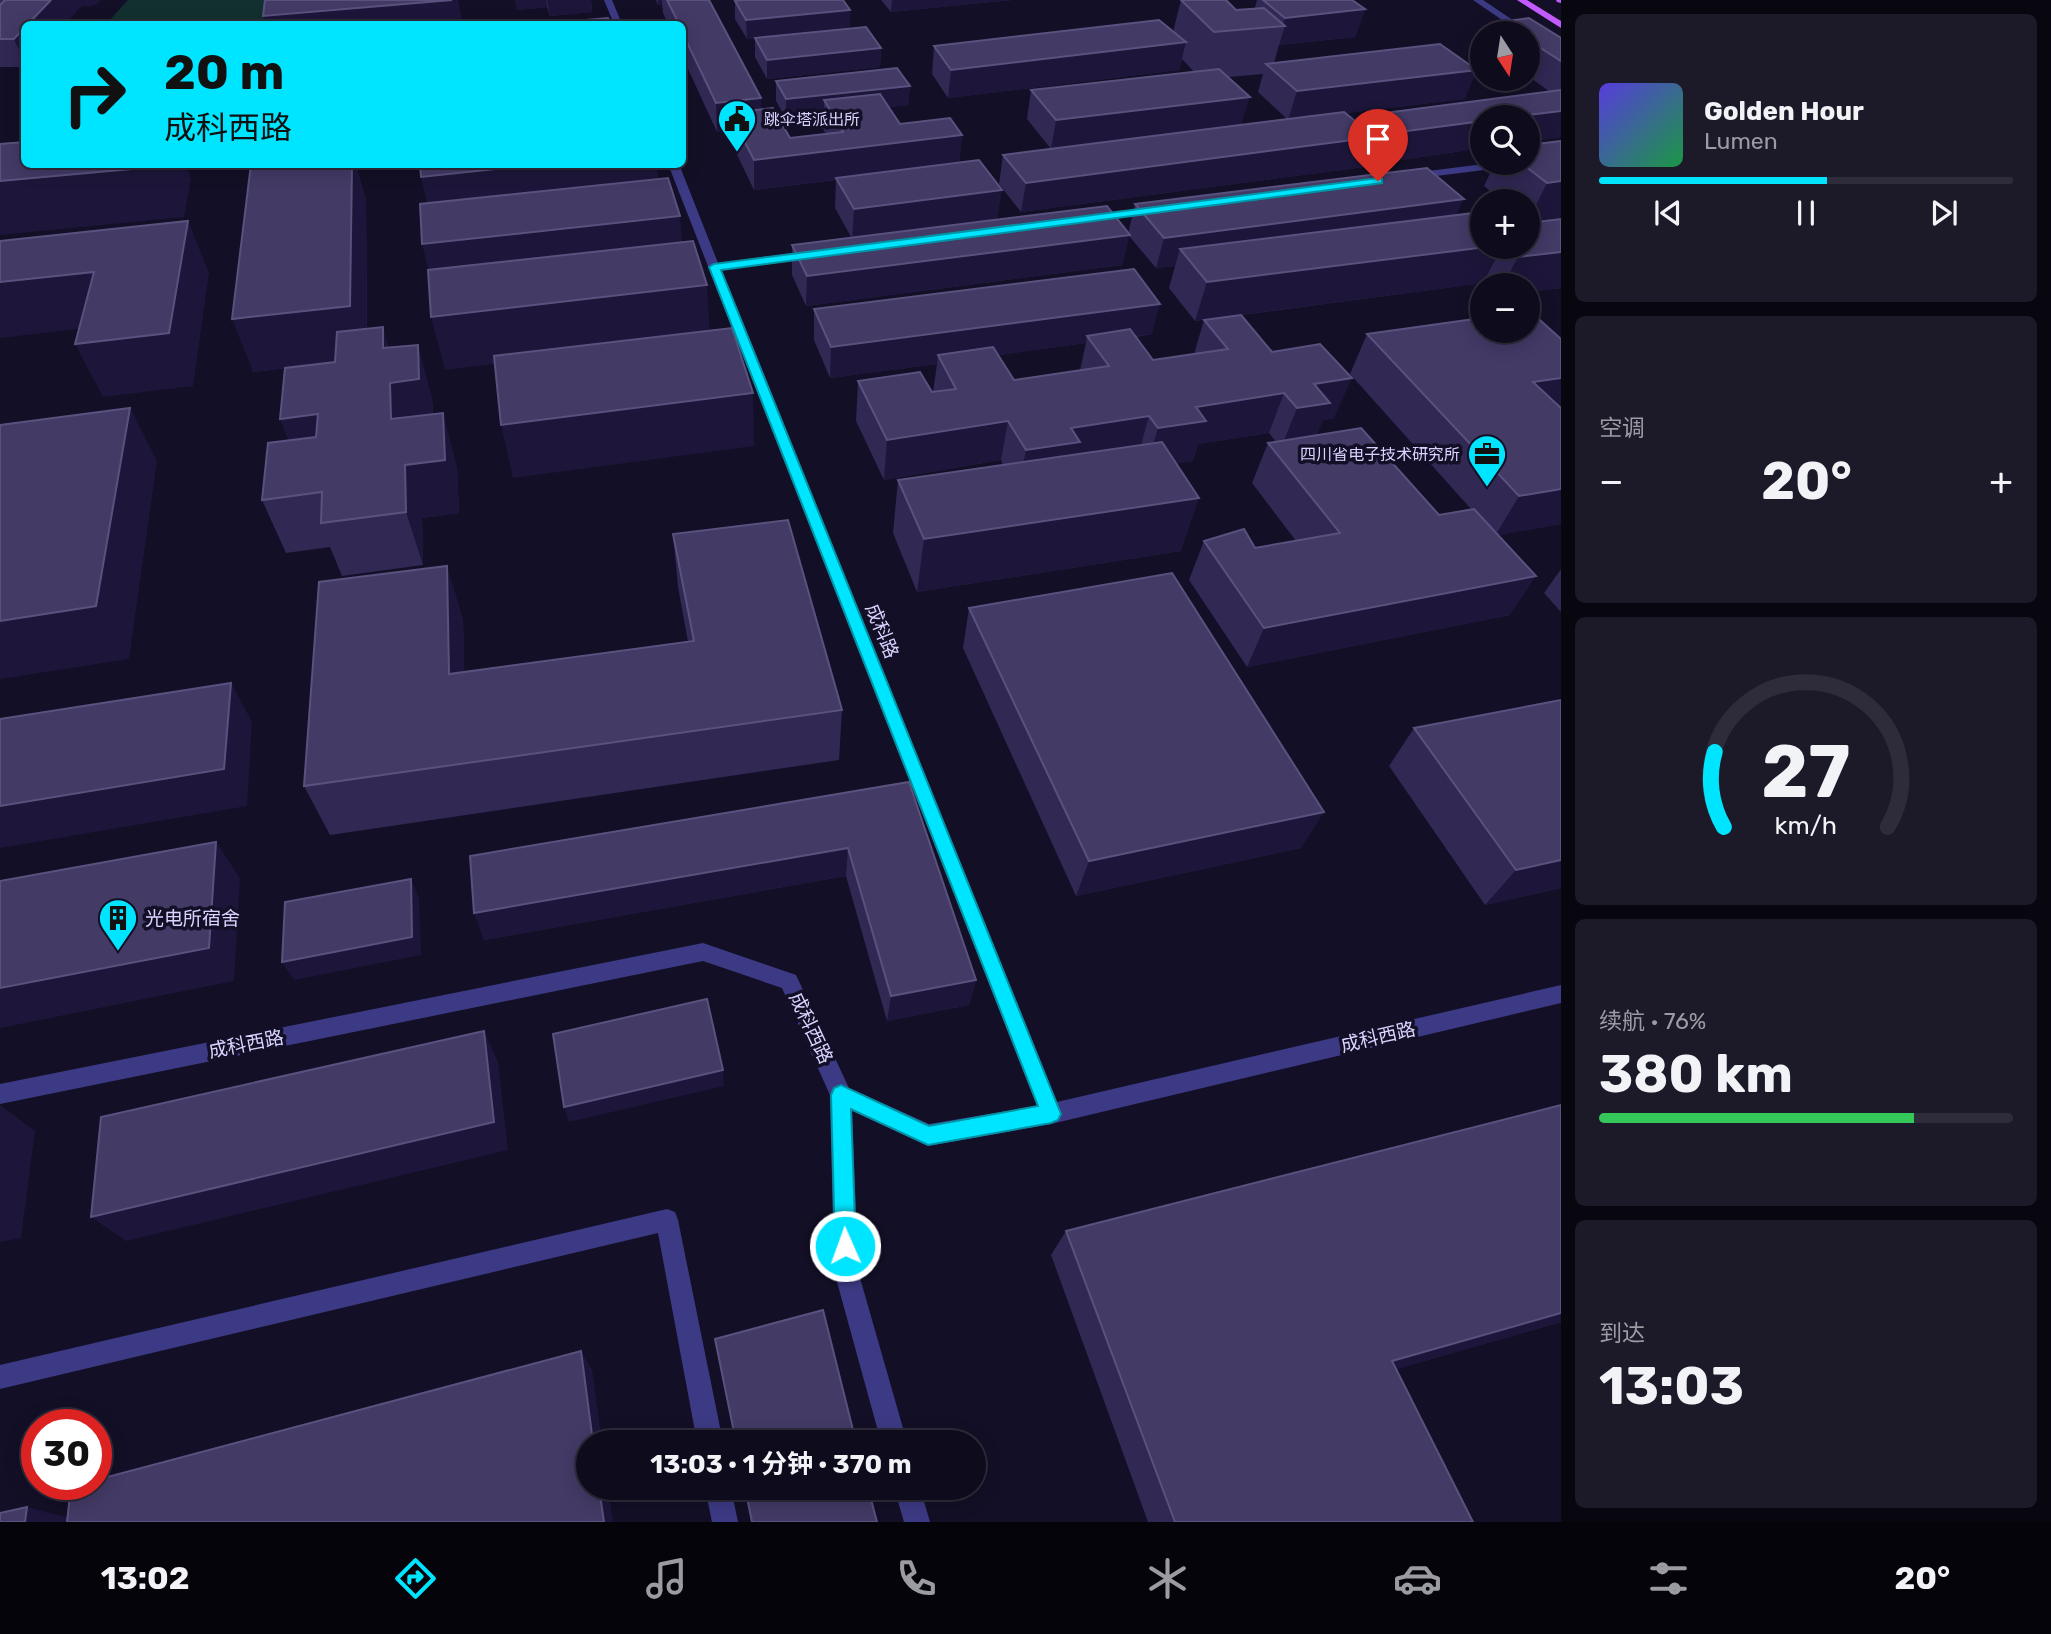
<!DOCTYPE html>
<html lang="zh">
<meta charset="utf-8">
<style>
body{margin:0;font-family:Rubik,"Noto Sans SC",sans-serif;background:#1c1929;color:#f1f3f6;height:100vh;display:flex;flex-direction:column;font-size:26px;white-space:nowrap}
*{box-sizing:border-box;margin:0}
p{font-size:23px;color:#9b9ba3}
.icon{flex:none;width:38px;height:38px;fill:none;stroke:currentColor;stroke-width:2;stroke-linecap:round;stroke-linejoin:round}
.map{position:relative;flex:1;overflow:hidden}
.side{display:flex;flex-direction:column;gap:14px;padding:14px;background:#08060f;width:490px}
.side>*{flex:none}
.guide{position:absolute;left:21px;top:21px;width:665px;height:147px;border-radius:10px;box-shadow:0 4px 18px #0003,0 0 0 2px #2e2b3b;background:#00e5ff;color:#111;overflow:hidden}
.needle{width:46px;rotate:168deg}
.buttons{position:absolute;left:1470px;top:21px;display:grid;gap:14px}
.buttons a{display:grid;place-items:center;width:70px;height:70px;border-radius:50%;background:#0e0b1c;box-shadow:0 4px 18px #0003,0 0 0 2px #2e2b3b;font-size:35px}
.speed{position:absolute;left:21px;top:1409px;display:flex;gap:14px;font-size:35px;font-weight:700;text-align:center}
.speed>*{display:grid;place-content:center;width:91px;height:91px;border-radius:50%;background:#0e0b1c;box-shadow:0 4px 18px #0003,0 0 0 2px #2e2b3b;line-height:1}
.speed .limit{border:10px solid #d22;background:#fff;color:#111}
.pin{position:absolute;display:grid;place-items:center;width:60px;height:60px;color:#fff;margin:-72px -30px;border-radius:50% 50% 50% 0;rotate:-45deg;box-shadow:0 0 7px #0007}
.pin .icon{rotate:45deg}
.me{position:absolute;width:77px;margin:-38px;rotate:358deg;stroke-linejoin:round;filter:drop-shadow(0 0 5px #0008)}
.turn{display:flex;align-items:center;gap:24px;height:147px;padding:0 28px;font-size:32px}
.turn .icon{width:91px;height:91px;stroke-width:2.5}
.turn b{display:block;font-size:49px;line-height:60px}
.big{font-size:52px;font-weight:700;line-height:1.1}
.side .card{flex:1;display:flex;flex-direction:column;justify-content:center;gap:10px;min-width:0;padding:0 24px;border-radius:10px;background:#1c1929}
.side .dial{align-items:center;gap:0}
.dial svg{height:182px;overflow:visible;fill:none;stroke:#2e2b3b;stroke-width:7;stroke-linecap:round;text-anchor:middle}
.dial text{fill:#f1f3f6;stroke:none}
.song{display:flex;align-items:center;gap:21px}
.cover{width:84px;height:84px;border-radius:10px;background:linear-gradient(135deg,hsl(250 70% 55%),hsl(140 70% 35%))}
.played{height:7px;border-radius:4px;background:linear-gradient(90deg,#00e5ff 55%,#2e2b3b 55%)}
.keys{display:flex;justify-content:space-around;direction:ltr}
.heat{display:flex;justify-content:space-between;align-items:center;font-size:38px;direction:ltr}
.charge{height:10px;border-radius:5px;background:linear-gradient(90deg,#34c759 76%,#2e2b3b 0)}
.trip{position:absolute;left:576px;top:1430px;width:410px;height:70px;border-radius:35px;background:#0e0b1c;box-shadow:0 4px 18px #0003,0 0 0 2px #2e2b3b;font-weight:700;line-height:70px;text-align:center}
.tab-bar{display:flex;height:112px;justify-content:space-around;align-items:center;background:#06040b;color:#9b9ba3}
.tab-bar .icon{width:49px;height:49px}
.tab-bar .current{color:#00e5ff}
.tab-bar b{font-size:32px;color:#f1f3f6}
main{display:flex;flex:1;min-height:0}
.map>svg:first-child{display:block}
.green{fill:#12302f}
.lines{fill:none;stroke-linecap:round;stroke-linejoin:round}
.minor{fill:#3d3a85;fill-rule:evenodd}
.major{fill:#c25bff;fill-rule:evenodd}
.wall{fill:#312854;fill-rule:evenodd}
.shaded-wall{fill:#1d163a}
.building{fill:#433a66;stroke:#5a527e;stroke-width:2}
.route{fill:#00e5ff;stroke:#0095a6;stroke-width:2}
.labels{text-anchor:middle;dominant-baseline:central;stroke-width:7;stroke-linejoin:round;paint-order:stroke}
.far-poi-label{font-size:16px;fill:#d9d4ff;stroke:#130f26;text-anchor:start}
.street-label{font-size:19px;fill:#d9d4ff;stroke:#130f26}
.poi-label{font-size:19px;fill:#d9d4ff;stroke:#130f26;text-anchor:start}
</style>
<main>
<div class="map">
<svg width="1561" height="1522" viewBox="0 0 1561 1522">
<rect width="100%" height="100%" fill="#130f26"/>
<!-- green -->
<path class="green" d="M128 0H288L271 24H106Z"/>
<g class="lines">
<!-- minor -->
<g class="minor">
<path d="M604 0H612L622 24H614Z"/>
<path d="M1473 0H1483L1532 33 1528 36V33H1521Z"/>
<path d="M1492 163H1521L1516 166 1412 179 1407 176 1412 173Z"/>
<path d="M668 164H679L718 263 815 250 821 254 815 258 721 270 1057 1102 1561 985V1003L1051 1124 928 1146 852 1111 858 1271 907 1442H881L834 1271 830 1095 782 988 703 961 0 1104V1084L703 943 796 975 849 1088 929 1124 1037 1106Z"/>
<path d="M1155 207 1159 208V212L1093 221 1087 218 1093 215Z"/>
<path d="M667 1209 675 1212 678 1220 723 1442H697L658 1233 0 1389V1365Z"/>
<path d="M705 1488H731L738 1522H712Z"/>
<path d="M894 1488H920L930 1522H904Z"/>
</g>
<!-- major -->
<g class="major">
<path d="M1517 0H1527L1561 21V28Z"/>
<path d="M1556 0H1561V3L1557 2Z"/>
</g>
</g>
<!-- wall -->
<g class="wall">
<path d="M0 0H100L95 5 82 6 24 24V67H0Z"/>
<path d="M515 0H591L592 12 550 16 547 7 517 10Z"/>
<path d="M656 0H709L761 109 790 138 826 134 823 129 824 115 786 119 776 101V81L910 86 908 105 889 107 900 124 962 135 959 163 997 220 1128 234 1135 204 1457 215 1502 247H1528L1561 219V288L1528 292V285H1485L1483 283 1241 315 1272 352 1334 418 1323 420 1316 435 1439 515 1471 509 1350 374 1367 334 1561 524 1498 535 1510 615 1247 667 1189 580 1204 541 1255 548 1296 541 1252 483 1268 443 1276 442 1269 433 1198 444 1193 461 1176 463 1181 551 917 592 893 533 898 480 1003 465 1001 460 884 480 856 421 858 381 933 392 937 364 830 378 814 340V309L1152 334 1136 337 1153 360 1194 354 1204 320 1210 319 1195 321 1169 288 1175 266 1156 268 1129 236 1122 265 806 306 792 275V245L851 237 835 208 836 180 754 190 731 142 730 131 717 132 682 56V24H668L663 13 662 4 658 5ZM1086 343 1080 370 1014 380 998 355Z"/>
<path d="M881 0H1012L891 12Z"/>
<path d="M1181 0 1236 10 1255 8 1257 0H1352L1365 9 1355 37 1279 45 1274 63 1477 70 1464 99 1346 113 1365 129 1370 115 1550 92 1528 76V33H1494L1499 22 1561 38V137L1528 142 1482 117V148L1381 163 1369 153 1364 167 1021 212 999 184 1003 155 1051 149 1027 119 1031 90 1194 72 1182 59 1179 70 948 98 932 74 934 46 1173 32ZM1263 74 1258 92 1287 119 1242 125 1229 77Z"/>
<path d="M735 1 850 10V28L881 48 880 67 767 79 755 57V38L747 39 735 19Z"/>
<path d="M1561 141V217L1528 221V201H1503L1484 186 1495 163H1528Z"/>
<path d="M352 164H361L356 165 366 201 367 328 389 348 432 398 433 414 457 467 459 513 422 518 423 565 342 576 330 547 286 553 262 500 289 440 280 419 285 368 253 372Z"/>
<path d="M673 534 842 710 839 760 330 835 304 786 463 619 464 672 688 642 678 587Z"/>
<path d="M1561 569V612L1544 593Z"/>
<path d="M969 608 1301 848 1076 896 963 648Z"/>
<path d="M1414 728 1561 888 1485 905 1389 766Z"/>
<path d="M909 782 976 980 969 1005 887 1021 846 876 484 940Z"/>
<path d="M1066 1231 1561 1322 1396 1369 1473 1522H1148L1051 1255Z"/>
</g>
<!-- shaded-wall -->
<g class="shaded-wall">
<path d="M51 0H100L95 5 82 6 65 24H28Z"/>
<path d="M452 0H458L463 24H266L263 16Z"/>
<path d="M515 0H546L547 7 517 10Z"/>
<path d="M547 0H591L592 12 550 16Z"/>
<path d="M658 0H662V4L658 5Z"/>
<path d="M892 0H1012L891 12Z"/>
<path d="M1365 9 1355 37 1279 45 1285 26 1282 27 1285 18Z"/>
<path d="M850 10V28L747 39 746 20Z"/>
<path d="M24 28V61L14 39Z"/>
<path d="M1186 42 1179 70 948 98 951 70Z"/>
<path d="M881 48 880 67 767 79V60Z"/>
<path d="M1477 70 1464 99 1288 120 1297 91Z"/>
<path d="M910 86 908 105 832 114 824 100V115L786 119V99Z"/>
<path d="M1250 97 1241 125 1051 149 1056 120Z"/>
<path d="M761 98V127L730 113V131L717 132 716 103Z"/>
<path d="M1561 111V137L1528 142V117H1512Z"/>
<path d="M1482 121V148L1381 163 1392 133Z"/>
<path d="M962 135 959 164 754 190V160Z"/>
<path d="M1375 137 1364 167 1021 212 1026 183Z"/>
<path d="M164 164H186L191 179 184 217 0 235V181Z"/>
<path d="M352 164H361L356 165 366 201 367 358 253 372 232 319Z"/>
<path d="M542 164H657L660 203 433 228 421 177Z"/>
<path d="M1561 181V217L1528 221 1547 183Z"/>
<path d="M1002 190 997 220 852 239 854 209Z"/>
<path d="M1464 199 1450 229 1180 249 1175 266 1156 268 1164 238Z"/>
<path d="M680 216 684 268 435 296 422 244Z"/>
<path d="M188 221 209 273 193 386 103 397 75 344Z"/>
<path d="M1130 235 1122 265 806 306 807 276Z"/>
<path d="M1486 247H1502L1483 283 1195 321 1207 282Z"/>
<path d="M1561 252V288L1528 292V285H1503L1518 257Z"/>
<path d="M94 272 119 324 0 338V282Z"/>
<path d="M707 285 710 337 445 370 431 317Z"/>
<path d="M1160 304 1152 334 1092 342 1087 336 1086 343 942 363 938 355 937 364 830 378 831 347Z"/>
<path d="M383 327 398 380 418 345 432 398 434 432 443 413 457 467 459 513 422 518 423 565 406 512 391 419 383 348Z"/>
<path d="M1352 378 1334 418 1323 420 1313 442 1281 448 1297 408 1314 384Z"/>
<path d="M1561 378V414L1533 382Z"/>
<path d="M753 393 754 446 513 478 501 425Z"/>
<path d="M1284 393 1269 433 1198 444 1193 461 1146 468 1158 428 1196 407Z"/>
<path d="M130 408 157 461 129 659 0 679V621Z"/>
<path d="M318 414 337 468 301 472 280 419Z"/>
<path d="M1149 416 1138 456 1018 490 1026 450 1071 428Z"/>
<path d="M1008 421 1001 460 884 480 887 440Z"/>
<path d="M1561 489V524L1495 536 1519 496Z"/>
<path d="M1199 498 1181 551 917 592 924 539Z"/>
<path d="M447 566 463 619 466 725 449 674Z"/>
<path d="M1536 576 1510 615 1247 667 1264 628Z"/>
<path d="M231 683 252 722 247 806 0 848V806Z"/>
<path d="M1324 812 1301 848 1076 896 1089 861Z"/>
<path d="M216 842 240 878 234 981 0 1028V988Z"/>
<path d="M848 848 846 876 484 940 474 913Z"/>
<path d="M1561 860V888L1485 905 1516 870Z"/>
<path d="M411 879 419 898 421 955 294 980 282 962Z"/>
<path d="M976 980 969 1005 887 1021 891 996Z"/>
<path d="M484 1031 498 1062 508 1150 126 1241 91 1217Z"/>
<path d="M723 1070 724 1086 569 1122 564 1107Z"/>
<path d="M0 1105 35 1131 21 1238 0 1242Z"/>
<path d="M1561 1313V1322L1359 1380 1392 1361Z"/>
<path d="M581 1351 592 1370 602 1442H593Z"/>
<path d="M599 1488H608L613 1522H604Z"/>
<path d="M27 1507 70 1518V1522H25Z"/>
</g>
<!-- building -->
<g class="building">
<path d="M5 0H51L28 24H24V28L14 39H0V5Z"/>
<path d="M265 0H452L263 16Z"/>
<path d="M667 0H709L761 98 716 103 682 32V24H679Z"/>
<path d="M743 0H843L850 10 746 20 735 1Z"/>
<path d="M1181 0H1226L1236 10 1264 8 1285 26 1214 32Z"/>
<path d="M1263 0H1352L1365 9 1285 18Z"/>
<path d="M608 18 611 24H540Z"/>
<path d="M1529 18 1561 38V61L1528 40V33H1517L1499 22Z"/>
<path d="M1159 20 1186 42 951 70 934 46Z"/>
<path d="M395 22V24H371Z"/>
<path d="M866 27 881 48 767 60 755 38Z"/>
<path d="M1440 44 1477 70 1297 91 1266 64Z"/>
<path d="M897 68 910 86 786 99 776 81Z"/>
<path d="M1219 69 1250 97 1056 120 1031 90Z"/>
<path d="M1561 90V111L1512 117H1482V121L1392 133 1370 115Z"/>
<path d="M880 94 900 124 950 118 962 135 754 160 730 113 773 108 790 138 843 132 824 100Z"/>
<path d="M1344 112 1375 137 1026 183 1003 155Z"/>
<path d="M1561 141V181L1547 183 1521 163H1528V145Z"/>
<path d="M24 142V164H164V166L0 181V144Z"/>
<path d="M979 160 1002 190 854 209 836 178Z"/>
<path d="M251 164H352L350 306 232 319Z"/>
<path d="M420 164H542L421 177Z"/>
<path d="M1427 168 1464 199 1164 238 1135 204Z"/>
<path d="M668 178 680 216 422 244 420 204Z"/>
<path d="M1107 206 1130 235 807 276 792 245Z"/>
<path d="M1482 212V247H1486L1207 282 1180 249Z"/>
<path d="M1561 219V252L1518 257 1505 247H1528V223Z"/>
<path d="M188 221 169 333 75 344 94 272 0 282V241Z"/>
<path d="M693 241 707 285 431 317 428 270Z"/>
<path d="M1134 269 1160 304 831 347 814 309Z"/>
<path d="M1528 311H1530L1561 339V378L1533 382 1561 408V489L1519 496 1367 334 1482 318V331H1528Z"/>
<path d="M1241 315 1272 352 1320 344 1352 378 1314 384 1330 403 1297 408 1284 393 1196 407 1206 421 1158 428 1149 416 1071 428 1080 442 1026 450 1008 421 887 440 858 381 920 372 932 392 956 389 938 355 993 347 1014 380 1109 366 1087 336 1130 329 1153 360 1228 349 1204 320Z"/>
<path d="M383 327V348L418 345 419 379 390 383 391 419 443 413 445 460 405 465 406 512 321 523 322 492 262 500 268 443 316 437 318 414 280 419 285 368 335 362 337 332Z"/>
<path d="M732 328 753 393 501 425 494 356Z"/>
<path d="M130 408 96 606 0 621V425Z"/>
<path d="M1361 428 1439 515 1474 509 1536 576 1264 628 1204 541 1244 529 1255 548 1340 533 1268 443Z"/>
<path d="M1162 442 1199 498 924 539 898 480Z"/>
<path d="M788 520 842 710 304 786 319 582 447 566 449 674 694 641 673 534Z"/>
<path d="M1172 573 1324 812 1089 861 969 608Z"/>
<path d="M231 683 224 769 0 806V719Z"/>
<path d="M1561 700V860L1516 870 1414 728Z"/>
<path d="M909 782 976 980 891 996 848 848 474 913 470 856Z"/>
<path d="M216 842 209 948 0 988V881Z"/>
<path d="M411 879 412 937 282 962 285 902Z"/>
<path d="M707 999 723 1070 564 1107 553 1034Z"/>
<path d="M484 1031 494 1122 91 1217 101 1117Z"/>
<path d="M1561 1105V1313L1392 1361 1473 1522H1175L1066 1231Z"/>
<path d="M823 1310 856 1442H736L715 1339Z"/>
<path d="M581 1351 593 1442H588V1488H599L604 1522H67L71 1486 80 1484H96V1480Z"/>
<path d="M745 1488H868L877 1522H752Z"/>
<path d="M27 1507 25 1522H0V1513Z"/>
</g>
<!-- route -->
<path class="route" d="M1378 178 1382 179V183L721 270 1061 1114 1058 1120 1051 1123 928 1145 851 1109 856 1246 853 1253 845 1256 838 1253 835 1246 831 1095 834 1088 841 1085 929 1126 1038 1106 709 267 714 264Z"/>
<!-- icons -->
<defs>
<g id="civic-pin" transform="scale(2.0125)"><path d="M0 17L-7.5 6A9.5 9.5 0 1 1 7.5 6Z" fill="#00e5ff" stroke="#130f26"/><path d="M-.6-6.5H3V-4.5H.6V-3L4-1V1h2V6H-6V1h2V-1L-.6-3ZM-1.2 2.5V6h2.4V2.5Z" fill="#111"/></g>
<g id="office-pin" transform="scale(2.0125)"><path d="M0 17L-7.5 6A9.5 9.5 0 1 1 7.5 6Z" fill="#00e5ff" stroke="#130f26"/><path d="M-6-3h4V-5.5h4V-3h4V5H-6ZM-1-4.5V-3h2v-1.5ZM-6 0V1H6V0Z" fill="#111"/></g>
<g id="building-pin" transform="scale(2.0125)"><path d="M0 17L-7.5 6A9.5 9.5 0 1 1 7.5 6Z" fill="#00e5ff" stroke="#130f26"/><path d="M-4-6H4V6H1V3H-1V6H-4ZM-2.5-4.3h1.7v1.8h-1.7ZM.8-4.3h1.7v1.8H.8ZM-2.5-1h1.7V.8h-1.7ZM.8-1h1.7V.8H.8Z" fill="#111"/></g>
</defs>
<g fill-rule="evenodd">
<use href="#civic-pin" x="737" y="119"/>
<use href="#office-pin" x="1487" y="454"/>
<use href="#building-pin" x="118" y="918"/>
</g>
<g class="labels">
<!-- far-poi labels -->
<g class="far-poi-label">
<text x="764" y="119">跳伞塔派出所</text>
<text x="1460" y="454" text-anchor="end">四川省电子技术研究所</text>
</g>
<!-- street labels -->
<g class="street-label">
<text transform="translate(882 631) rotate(68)">成科路</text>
<text transform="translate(811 1028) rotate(65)">成科西路</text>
<text transform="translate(1378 1037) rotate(-13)">成科西路</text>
<text transform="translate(246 1044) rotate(-11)">成科西路</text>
</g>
<!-- poi labels -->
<g class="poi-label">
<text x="145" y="918">光电所宿舍</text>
</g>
</g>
</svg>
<div class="buttons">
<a><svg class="needle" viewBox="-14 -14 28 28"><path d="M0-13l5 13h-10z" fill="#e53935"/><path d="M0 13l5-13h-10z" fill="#9b9ba3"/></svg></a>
<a><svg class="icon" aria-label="search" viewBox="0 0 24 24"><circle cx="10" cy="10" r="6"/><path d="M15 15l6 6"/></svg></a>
<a>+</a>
<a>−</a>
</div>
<div class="speed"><div class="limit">30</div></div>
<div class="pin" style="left:1378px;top:181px;background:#d93025"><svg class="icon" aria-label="arrive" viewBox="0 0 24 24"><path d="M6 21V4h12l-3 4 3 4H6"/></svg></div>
<svg class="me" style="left:845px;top:1246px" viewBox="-20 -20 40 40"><circle r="17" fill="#00e5ff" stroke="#fff" stroke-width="3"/><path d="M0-11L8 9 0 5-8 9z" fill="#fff"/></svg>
<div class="trip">13:03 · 1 分钟 · 370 m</div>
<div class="guide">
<div class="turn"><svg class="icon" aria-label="right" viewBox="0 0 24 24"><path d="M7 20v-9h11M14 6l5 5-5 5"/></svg><div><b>20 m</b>成科西路</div></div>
</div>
</div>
<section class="side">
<div class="card">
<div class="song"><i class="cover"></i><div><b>Golden Hour</b><p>Lumen</p></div></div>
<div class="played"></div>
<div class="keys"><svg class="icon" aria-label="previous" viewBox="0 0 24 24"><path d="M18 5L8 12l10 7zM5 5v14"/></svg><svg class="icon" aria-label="pause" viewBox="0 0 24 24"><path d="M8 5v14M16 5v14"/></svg><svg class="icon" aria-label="next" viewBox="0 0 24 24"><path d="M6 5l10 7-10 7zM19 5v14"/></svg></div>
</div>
<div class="card"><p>空调</p>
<div class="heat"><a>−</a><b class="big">20°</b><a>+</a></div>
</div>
<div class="card dial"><svg viewBox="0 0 100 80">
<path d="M14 69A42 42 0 1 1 86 69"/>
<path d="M14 69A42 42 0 0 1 10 36" stroke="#00e5ff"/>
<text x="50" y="56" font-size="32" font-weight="700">27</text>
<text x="50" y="72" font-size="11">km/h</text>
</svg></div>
<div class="card"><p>续航 · 76%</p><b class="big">380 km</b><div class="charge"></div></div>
<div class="card"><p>到达</p><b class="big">13:03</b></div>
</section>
</main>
<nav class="tab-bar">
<b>13:02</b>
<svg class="icon current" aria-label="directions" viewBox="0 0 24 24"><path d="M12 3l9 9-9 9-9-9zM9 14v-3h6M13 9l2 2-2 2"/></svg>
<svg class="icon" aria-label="music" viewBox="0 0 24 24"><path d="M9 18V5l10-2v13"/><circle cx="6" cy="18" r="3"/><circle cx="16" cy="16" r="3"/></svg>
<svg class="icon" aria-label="phone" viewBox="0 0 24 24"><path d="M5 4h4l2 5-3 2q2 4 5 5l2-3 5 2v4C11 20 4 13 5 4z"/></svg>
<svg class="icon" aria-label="climate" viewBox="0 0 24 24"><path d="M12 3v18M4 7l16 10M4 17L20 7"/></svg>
<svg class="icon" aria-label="car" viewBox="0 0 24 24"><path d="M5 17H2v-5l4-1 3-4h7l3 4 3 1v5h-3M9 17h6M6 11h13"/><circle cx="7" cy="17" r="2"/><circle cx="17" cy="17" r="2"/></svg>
<svg class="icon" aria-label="filters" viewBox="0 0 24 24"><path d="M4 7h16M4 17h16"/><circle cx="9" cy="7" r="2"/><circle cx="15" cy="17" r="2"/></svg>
<b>20°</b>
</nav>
